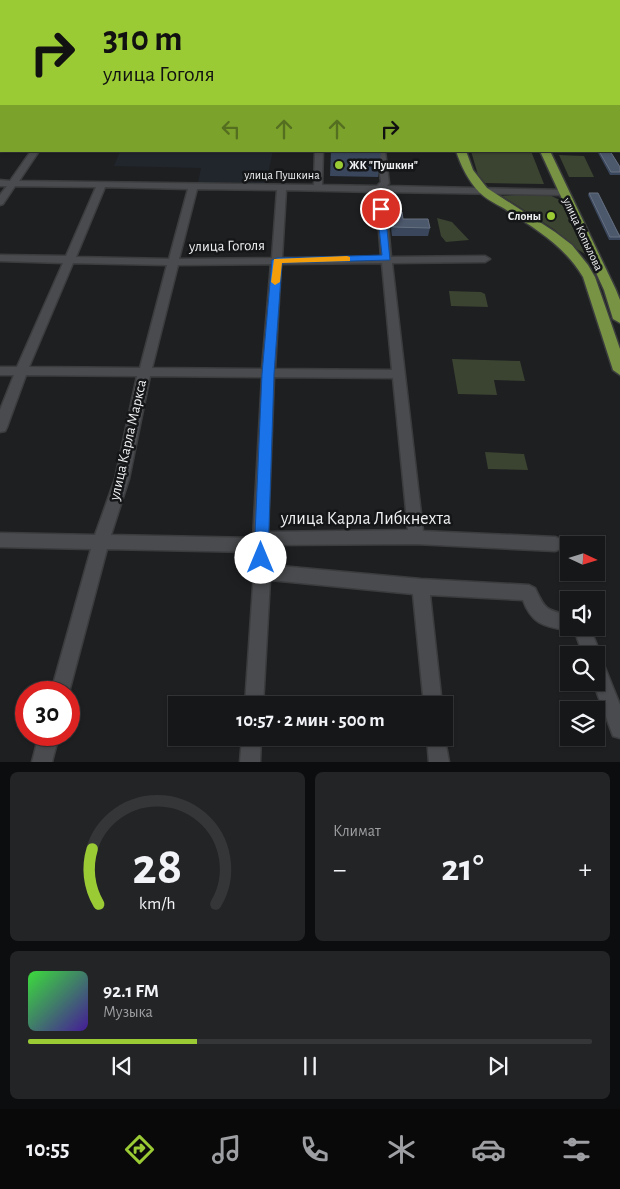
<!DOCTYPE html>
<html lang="ru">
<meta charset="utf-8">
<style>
body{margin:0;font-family:"Alegreya Sans",sans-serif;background:#232426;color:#f1f3f6;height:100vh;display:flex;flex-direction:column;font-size:19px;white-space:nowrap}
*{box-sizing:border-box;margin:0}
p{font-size:16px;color:#9e9fa2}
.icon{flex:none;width:28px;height:28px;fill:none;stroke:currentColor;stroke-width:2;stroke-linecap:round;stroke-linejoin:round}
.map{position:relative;height:762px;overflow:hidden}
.panel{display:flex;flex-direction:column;gap:10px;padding:10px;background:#0c0d0e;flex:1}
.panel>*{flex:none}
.top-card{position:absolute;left:0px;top:0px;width:620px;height:152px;box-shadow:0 1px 4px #0004,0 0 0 1px #353638;background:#9acb35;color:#111;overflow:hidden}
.needle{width:32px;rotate:94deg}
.fabs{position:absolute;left:560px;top:536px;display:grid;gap:10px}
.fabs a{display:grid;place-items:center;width:45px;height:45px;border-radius:0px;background:#161719;box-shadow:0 1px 4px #0004,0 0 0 1px #353638;font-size:25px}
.speed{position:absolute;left:15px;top:681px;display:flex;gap:10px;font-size:25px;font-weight:700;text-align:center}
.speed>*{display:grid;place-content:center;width:65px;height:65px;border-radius:50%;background:#161719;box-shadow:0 1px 4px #0004,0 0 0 1px #353638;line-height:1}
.speed .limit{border:8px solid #d22;background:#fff;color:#111}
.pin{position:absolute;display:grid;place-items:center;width:42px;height:42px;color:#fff;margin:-21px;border:2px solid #fff;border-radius:50%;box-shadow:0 1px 5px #0007}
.me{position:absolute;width:55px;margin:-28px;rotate:0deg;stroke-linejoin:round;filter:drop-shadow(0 0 4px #0008)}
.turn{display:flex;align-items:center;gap:18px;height:105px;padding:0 20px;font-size:22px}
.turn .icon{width:65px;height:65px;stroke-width:2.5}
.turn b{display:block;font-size:35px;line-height:42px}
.lanes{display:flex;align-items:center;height:48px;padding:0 20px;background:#0003;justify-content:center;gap:25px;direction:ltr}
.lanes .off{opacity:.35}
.big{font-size:38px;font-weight:600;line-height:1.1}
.panel .card{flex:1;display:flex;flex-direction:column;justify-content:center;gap:8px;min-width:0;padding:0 18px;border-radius:8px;background:#232426}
.panel .dial{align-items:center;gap:0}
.dial svg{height:130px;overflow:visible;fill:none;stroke:#353638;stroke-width:7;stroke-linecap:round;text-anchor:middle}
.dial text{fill:#f1f3f6;stroke:none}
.song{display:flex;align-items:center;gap:15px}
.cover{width:60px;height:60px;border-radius:8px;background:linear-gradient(135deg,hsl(120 70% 55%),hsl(260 70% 35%))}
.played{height:5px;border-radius:2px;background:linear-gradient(90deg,#9acb35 30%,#353638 30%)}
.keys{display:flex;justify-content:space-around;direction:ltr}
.heat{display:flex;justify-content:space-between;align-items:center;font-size:28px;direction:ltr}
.panel .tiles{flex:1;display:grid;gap:10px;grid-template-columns:1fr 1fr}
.card:last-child{grid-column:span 2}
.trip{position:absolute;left:168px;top:696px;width:285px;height:50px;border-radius:0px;background:#161719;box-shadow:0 1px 4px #0004,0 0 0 1px #353638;font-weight:600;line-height:50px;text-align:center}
.menu{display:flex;height:80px;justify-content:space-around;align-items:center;background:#09090a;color:#9e9fa2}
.menu .icon{width:35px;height:35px}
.menu .on{color:#9acb35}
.menu b{font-size:22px;color:#f1f3f6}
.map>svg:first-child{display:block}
.built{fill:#21262d}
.green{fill:#3b4331}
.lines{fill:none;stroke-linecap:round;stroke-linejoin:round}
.minor-casing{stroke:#3b3c3e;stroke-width:3}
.major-casing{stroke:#3b3c3e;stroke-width:3}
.minor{fill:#4a4b4e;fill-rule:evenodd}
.major{fill:#779343;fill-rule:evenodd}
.wall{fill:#39465c}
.building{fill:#4c586c;stroke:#667081}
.route{fill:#1a73e8;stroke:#114b97}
.slow{fill:#f59e0b}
.poi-dot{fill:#9acb35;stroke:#141618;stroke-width:2}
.labels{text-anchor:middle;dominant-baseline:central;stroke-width:5;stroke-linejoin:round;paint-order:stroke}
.far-poi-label{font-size:12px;font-weight:bold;fill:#eff0f1;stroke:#141618;text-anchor:start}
.far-street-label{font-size:12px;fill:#eff0f1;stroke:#141618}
.street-label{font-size:15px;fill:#eff0f1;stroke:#141618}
.near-street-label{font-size:18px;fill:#eff0f1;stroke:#141618}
</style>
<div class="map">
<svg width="620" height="762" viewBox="0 0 620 762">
<rect width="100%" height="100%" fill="#1e1f21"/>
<!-- built -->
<path class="built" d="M120 151H273L266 183 198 182 201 168 114 166Z"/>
<!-- green -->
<g class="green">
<path d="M471 151H531L544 184 485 183 478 175Z"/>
<path d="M559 155 584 156 594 177H569Z"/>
<path d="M545 193 560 200 585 254 575 248 555 230 502 196Z"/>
<path d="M437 218 452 222 469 240 446 242 441 236Z"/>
<path d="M449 291 481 292 485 294 488 307 451 306Z"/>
<path d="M452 359 520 361 525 381 494 380 497 395 458 394Z"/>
<path d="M485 452 524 454 528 470 488 469Z"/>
</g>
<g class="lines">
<!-- minor casing -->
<g class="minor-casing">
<g id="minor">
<rect x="241" y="0" width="6" height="1"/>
<rect x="297" y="0" width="6" height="1"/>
<rect x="353" y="0" width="6" height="1"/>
<path d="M1 14V18L0 19V15Z"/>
<rect x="0" y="35" width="1" height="4"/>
<rect x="0" y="119" width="1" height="4"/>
<path d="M31 151H39L19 181 314 185 315 151H323L322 185 377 186 381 182 377 151H385L389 183 387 186 567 190V194L564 195 385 192 391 257 485 256 490 259 485 262 392 263 423 531 555 537 560 539 563 544 560 549 555 551 416 544 272 545 268 548 269 565 421 579 529 585 535 588C545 609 545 610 569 615V628H590L601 655 599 658 602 660 620 705V738L613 736 593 682H596V655H583L574 629 569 631C545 626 532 625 523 600L430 595 442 705H424L413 594 270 580 263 705H245L254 572 253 552 107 549 69 692H51L91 549 0 547V533L95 535 115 479 137 376 26 375 7 427 5 431 0 432V410L14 375H0V367H17L63 263 0 261V255L66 256 96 187 15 186 3 204 0 205V195L7 186H0V180L10 181ZM105 187 188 189 169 259 76 257ZM197 189 277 190 272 258 179 259ZM286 190 376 192 381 257 282 258ZM73 263 167 265 140 368 29 367ZM382 263 392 370 275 369 281 264ZM271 264 262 369 152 368 178 265ZM150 376 262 377 253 538 111 535 129 479ZM274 377 393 378 408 530 268 532Z"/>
<path d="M444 734 449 762H429L427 738H444Z"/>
<path d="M39 735H59L52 762H32Z"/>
<path d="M242 738H261L260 762H240Z"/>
</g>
</g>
<!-- major casing -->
<g class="major-casing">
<g id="major">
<path d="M415 0H422V1H416Z"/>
<path d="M469 0H476V1H470Z"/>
<rect x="0" y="73" width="1" height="4"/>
<rect x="619" y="78" width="1" height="4"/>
<path d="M456 151H466L473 170 487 188 555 232 572 245 588 265 595 277 620 349V375L613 370 583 277C564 245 534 228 505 209 496 204 486 199 479 192 468 180 461 166 456 151Z"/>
<path d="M540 151H550L616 290 620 300V323L613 319 604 290Z"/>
</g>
</g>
<!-- minor -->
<use href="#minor" class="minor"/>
<!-- major -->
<use href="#major" class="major"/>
</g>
<!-- wall -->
<g class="wall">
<rect x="90" y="0" width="24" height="1"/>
<path d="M331 151H381L378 177 330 176Z"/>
<path d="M597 151H610L620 167V175H610Z"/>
<path d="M589 193 620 235V240H609L588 195Z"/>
<path d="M391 212 403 219 430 228 428 236H392L390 220Z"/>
</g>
<!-- building -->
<g class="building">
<rect x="619" y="4" width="1" height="13"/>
<path d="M599 151H610L620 167V172H611Z"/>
<path d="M589 193H598L620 237H610Z"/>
<path d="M391 212H402L403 219H428L430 228 393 227Z"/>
</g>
<!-- route -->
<path class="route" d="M381 206 385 209 390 260 282 263 274 374 268 558 266 563 261 565 256 563 254 558 262 374 272 260 277 258 382 255 377 209Z"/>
<!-- slow -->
<path class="slow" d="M347 256 350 257V261L282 263 280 282 275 285 271 282 274 259Z"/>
<!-- markers -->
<g class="poi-dot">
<circle cx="339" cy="165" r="5"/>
<circle cx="551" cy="216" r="5"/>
</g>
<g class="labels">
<!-- far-poi labels -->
<g class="far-poi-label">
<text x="349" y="165">ЖК "Пушкин"</text>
<text x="541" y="216" text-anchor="end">Слоны</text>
</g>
<!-- far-street labels -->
<g class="far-street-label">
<text x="282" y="175">улица Пушкина</text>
<text transform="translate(583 234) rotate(65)">улица Копылова</text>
</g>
<!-- street labels -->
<g class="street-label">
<text transform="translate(227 246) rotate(-1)">улица Гоголя</text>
<text transform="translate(128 440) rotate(-77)">улица Карла Маркса</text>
</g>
<!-- near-street labels -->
<g class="near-street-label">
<text x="366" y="519">улица Карла Либкнехта</text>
</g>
</g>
</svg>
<div class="fabs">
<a><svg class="needle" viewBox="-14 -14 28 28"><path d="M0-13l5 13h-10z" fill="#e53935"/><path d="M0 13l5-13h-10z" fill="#9e9fa2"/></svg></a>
<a><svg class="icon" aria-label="sound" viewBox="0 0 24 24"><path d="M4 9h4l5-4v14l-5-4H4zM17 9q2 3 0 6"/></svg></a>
<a><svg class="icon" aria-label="search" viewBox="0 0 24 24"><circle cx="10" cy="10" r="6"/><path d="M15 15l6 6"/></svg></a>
<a><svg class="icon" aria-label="layers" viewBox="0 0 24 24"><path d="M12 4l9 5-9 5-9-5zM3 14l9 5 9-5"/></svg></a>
</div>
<div class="speed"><div class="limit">30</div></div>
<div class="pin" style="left:381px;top:209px;background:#d93025"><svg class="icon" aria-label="arrive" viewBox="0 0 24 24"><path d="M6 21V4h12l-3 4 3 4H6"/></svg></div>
<svg class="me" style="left:261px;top:558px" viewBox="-20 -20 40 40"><circle r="19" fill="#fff"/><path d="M0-13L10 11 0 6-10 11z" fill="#1a73e8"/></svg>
<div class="trip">10:57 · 2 мин · 500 m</div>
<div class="top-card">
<div class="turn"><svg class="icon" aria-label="right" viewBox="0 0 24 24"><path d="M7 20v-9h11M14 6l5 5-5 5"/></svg><div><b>310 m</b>улица Гоголя</div></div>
<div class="lanes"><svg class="icon off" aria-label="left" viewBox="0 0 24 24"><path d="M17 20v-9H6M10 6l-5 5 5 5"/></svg><svg class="icon off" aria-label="ahead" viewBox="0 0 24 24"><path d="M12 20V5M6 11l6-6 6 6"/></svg><svg class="icon off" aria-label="ahead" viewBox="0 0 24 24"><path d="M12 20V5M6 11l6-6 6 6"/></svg><svg class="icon" aria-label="right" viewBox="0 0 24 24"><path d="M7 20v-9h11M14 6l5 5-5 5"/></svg></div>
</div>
</div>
<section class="panel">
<div class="tiles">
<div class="card dial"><svg viewBox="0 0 100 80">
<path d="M14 69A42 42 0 1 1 86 69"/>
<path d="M14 69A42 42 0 0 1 10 35" stroke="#9acb35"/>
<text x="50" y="56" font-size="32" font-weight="700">28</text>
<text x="50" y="72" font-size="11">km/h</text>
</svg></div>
<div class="card"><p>Климат</p>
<div class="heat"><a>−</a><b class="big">21°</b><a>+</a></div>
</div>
<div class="card">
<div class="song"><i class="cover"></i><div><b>92.1 FM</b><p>Музыка</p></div></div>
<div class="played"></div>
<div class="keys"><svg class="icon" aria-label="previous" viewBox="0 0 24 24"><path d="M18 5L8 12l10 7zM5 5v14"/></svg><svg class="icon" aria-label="pause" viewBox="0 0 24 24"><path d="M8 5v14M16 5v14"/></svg><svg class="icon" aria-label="next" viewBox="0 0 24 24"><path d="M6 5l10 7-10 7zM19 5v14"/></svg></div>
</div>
</div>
</section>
<nav class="menu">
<b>10:55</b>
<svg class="icon on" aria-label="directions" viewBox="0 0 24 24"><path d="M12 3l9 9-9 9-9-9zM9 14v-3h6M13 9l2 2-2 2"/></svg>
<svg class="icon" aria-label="music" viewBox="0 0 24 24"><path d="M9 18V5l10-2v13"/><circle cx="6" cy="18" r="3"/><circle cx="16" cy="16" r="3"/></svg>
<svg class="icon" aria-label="phone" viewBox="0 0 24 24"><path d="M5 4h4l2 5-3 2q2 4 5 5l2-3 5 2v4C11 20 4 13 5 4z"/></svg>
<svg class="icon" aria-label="climate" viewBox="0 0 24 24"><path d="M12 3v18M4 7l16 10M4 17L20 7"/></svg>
<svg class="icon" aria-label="car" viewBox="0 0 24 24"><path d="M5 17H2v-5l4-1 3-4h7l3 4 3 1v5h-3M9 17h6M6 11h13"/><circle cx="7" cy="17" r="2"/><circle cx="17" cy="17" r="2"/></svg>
<svg class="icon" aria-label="filters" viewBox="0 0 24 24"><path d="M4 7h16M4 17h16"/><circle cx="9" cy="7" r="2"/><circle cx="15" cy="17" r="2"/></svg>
</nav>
